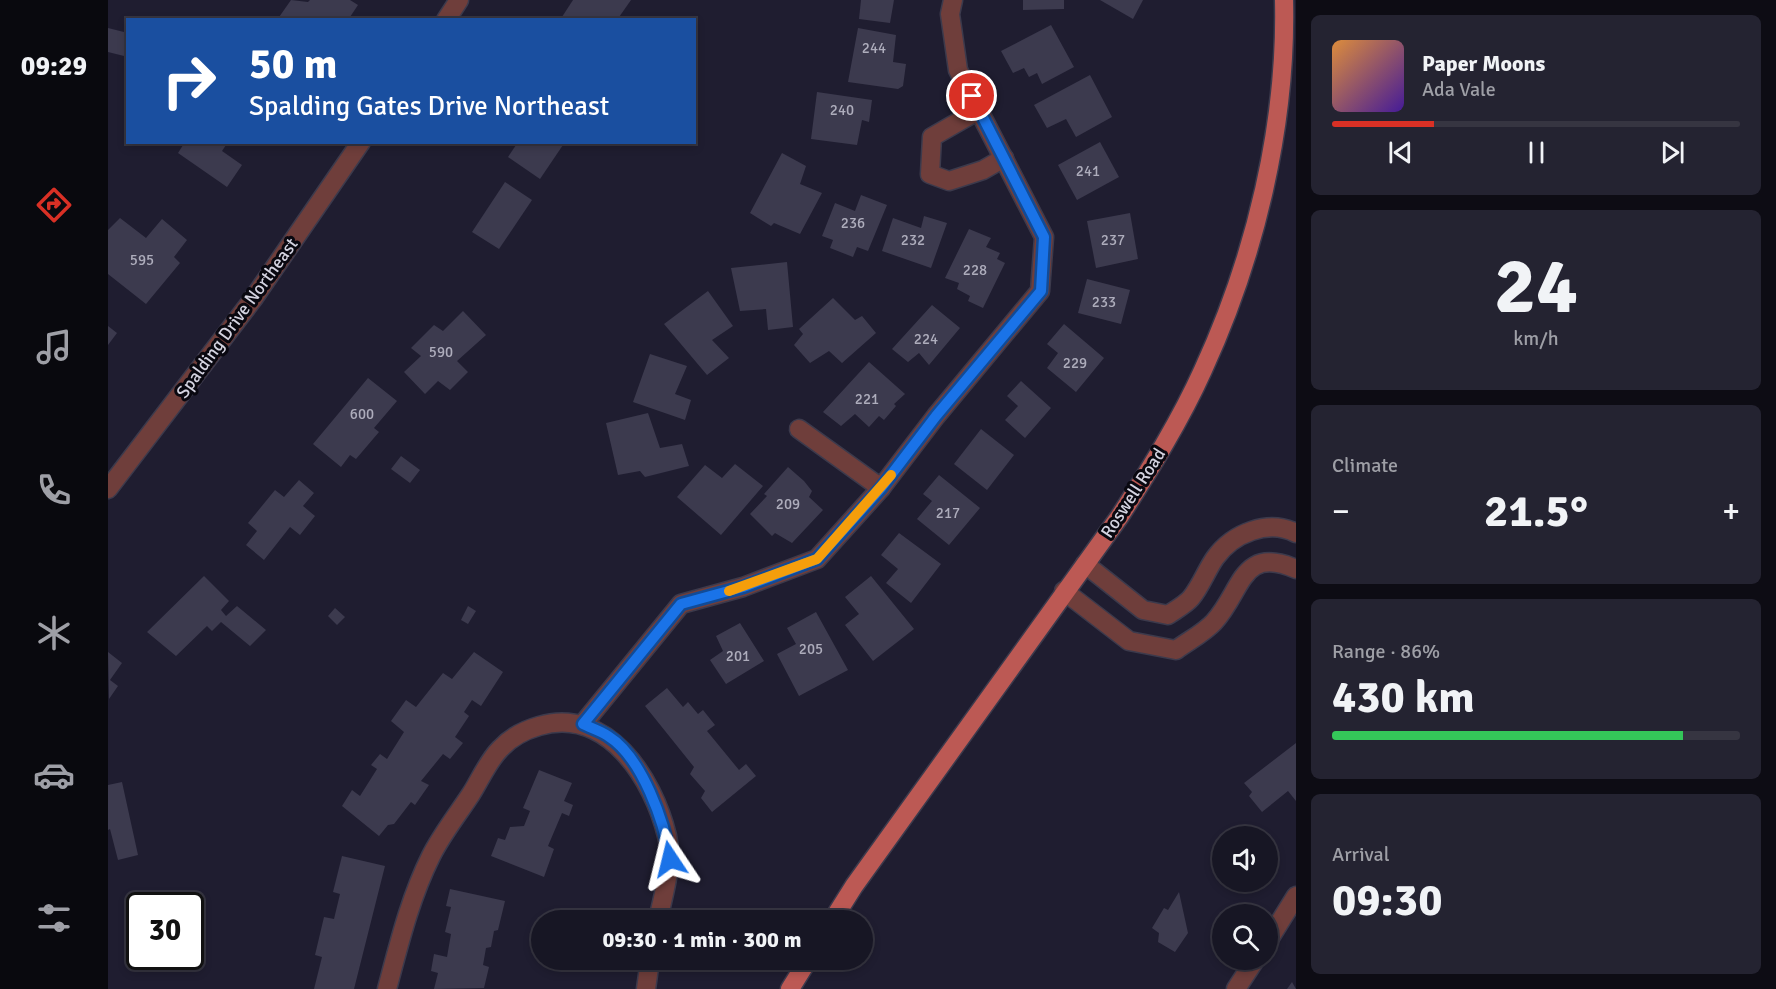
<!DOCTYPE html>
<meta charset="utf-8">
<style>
body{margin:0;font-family:Signika,sans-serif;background:#242331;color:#f1f3f6;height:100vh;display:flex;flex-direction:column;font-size:22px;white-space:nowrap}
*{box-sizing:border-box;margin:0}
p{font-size:20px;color:#9e9fa6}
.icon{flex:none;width:33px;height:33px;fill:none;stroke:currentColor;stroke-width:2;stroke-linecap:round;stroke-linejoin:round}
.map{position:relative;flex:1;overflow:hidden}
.side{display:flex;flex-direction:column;gap:15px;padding:15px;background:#0d0c14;width:480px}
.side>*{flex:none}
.top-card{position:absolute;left:18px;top:18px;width:570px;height:126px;border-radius:0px;box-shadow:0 3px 9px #0003,0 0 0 2px #363541;background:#1a4fa0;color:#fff;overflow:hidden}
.buttons{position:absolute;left:1104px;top:826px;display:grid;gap:12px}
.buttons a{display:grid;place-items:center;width:66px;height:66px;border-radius:50%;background:#171624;box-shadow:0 3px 9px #0003,0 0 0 2px #363541;font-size:30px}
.speed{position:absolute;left:18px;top:892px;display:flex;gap:12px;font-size:30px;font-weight:700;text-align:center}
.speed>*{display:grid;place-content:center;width:78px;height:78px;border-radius:50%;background:#171624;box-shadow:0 3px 9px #0003,0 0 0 2px #363541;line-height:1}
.speed .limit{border:3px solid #111;border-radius:9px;background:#fff;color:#111}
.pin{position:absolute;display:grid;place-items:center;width:51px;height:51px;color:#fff;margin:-26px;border:3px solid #fff;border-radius:50%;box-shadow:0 2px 6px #0007}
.me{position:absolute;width:66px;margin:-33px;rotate:350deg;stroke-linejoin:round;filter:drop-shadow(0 0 4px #0008)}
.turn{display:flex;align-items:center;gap:21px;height:126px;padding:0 24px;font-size:27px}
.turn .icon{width:78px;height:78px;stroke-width:2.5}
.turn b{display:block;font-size:42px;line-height:51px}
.big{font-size:45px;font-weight:700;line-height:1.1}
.side .tile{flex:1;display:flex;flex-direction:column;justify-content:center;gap:9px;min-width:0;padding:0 21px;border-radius:9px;background:#242331}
.side .dial{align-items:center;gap:0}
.dial b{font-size:78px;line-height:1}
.song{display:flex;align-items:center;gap:18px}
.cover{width:72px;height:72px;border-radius:9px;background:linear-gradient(135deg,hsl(30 70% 55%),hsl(260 70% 35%))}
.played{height:6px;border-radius:3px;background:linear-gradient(90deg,#d93025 25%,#363541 25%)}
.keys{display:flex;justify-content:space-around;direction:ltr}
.heat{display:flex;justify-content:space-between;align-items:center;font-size:33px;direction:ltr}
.charge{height:9px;border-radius:4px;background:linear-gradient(90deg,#34c759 86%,#363541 0)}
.trip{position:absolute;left:423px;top:910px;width:342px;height:60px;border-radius:30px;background:#171624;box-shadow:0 3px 9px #0003,0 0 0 2px #363541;font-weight:700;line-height:60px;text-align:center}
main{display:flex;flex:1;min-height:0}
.menu{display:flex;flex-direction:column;width:108px;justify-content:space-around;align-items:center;background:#09090e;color:#9e9fa6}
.menu .icon{width:42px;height:42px}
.menu .on{color:#d93025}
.menu b{font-size:27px;color:#f1f3f6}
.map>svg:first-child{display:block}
.building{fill:#3c3a4e}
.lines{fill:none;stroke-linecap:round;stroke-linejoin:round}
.minor-casing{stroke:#3c3a4c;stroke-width:21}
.primary-casing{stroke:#3c3a4c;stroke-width:21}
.minor{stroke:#6f3e3b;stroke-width:18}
.primary{stroke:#bc5954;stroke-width:18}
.route-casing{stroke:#114b97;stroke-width:15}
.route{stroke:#1a73e8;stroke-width:10}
.slow{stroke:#f59e0b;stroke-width:10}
.labels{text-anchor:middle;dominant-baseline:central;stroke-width:6;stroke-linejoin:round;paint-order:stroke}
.number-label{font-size:15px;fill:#aeadbc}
.street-label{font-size:18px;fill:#d4d3e0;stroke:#090810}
</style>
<main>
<nav class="menu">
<b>09:29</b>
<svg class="icon on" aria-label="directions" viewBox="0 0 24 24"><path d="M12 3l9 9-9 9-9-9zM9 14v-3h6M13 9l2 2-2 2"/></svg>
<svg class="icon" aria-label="music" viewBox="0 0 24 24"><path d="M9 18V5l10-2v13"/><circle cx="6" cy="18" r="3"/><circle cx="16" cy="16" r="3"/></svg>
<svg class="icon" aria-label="phone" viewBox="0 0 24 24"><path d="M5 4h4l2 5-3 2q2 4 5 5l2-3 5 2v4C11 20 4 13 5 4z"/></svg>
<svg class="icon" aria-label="climate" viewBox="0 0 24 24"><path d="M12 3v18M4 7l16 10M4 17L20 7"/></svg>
<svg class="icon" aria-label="car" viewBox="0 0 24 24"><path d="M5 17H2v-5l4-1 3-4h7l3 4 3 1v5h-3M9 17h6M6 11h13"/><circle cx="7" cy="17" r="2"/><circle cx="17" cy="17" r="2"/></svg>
<svg class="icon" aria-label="filters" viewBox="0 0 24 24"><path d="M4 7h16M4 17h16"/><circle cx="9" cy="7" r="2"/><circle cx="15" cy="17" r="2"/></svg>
</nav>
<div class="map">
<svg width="1188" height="989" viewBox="0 0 1188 989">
<rect width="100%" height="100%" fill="#1f1d30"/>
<!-- building -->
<g class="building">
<path d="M183 0 200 2 202 0H242L250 5 240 20H169Z"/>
<path d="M465 0H523L509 20H452Z"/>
<path d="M753 0H786L782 23 751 19Z"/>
<path d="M915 0H956V9L915 10Z"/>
<path d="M992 0H1035L1025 19Z"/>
<path d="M943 25 966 67 934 84 929 73 921 77 916 68 905 73 893 51Z"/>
<path d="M0 28 20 33V57L0 52Z"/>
<path d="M750 28 788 35 785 62 798 64 795 86 790 89 740 82Z"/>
<path d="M982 75 1004 117 968 137 958 119 939 128 926 105Z"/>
<path d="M709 92 764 100 761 122 754 120 749 145 703 139Z"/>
<path d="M77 142H120L114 151 134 165 119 187 70 153Z"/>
<path d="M410 142H457L432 179 400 157Z"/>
<path d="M992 142 1011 177 969 200 950 165Z"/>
<path d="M674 153 698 166 692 184 714 193 692 234 666 223 663 226 642 213Z"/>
<path d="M397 182 424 200 391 249 364 232Z"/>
<path d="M753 195 779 205 760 251 749 247 745 257 722 248 725 240 714 236 727 203 747 211Z"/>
<path d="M1022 213 1030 259 988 268 979 221Z"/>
<path d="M816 216 839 223 823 268 774 251 785 218 813 228Z"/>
<path d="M12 218 38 238 54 219 79 240 66 257 72 263 38 304 0 274V230Z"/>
<path d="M861 229 883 238 878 247 892 253 889 259 897 263 875 308 860 301 862 296 849 289 851 283 837 278Z"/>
<path d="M679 262 685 327 660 330 658 309 632 311 623 268Z"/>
<path d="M979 279 1022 290 1013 324 970 313Z"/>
<path d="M600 291 625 326 604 340 621 358 599 375 556 324Z"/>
<path d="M725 298 747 320 754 316 768 333 734 363 721 351 702 363 686 345 695 334 691 329Z"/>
<path d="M824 305 852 328 821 365 811 353 800 362 784 349Z"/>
<path d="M355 311 378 335 349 361 360 372 342 390 330 381 317 394 296 372 313 356 303 348 326 325 335 331Z"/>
<path d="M956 324 996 358 968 392 939 368 950 353 939 344Z"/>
<path d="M0 326 9 333 0 345Z"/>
<path d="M542 354 579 366 567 394 583 400 577 420 525 402Z"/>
<path d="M761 362 797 394 786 404 788 406 776 420 771 416 761 427 747 414 733 426 715 412Z"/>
<path d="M260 378 289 401 266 428 271 432 248 459 242 455 233 467 205 444Z"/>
<path d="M913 381 943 408 917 438 897 420 910 406 899 396Z"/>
<path d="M540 413 552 448 574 444 581 466 537 477 532 471 510 475 498 423Z"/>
<path d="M873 429 906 455 879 490 846 464Z"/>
<path d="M293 456 312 470 302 483 283 469Z"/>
<path d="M627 464 655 486 613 535 569 497 597 465 614 478Z"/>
<path d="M680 467 696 481 704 491 701 497 715 510 684 543 667 533 664 536 642 514 659 496 656 494Z"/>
<path d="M831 475 872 508 841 545 809 519 824 501 815 494Z"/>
<path d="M191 480 206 493 195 506 207 516 192 535 182 527 156 560 138 545 149 531 140 523 167 490 176 497Z"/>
<path d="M791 533 833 564 803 603 778 583 790 569 773 555Z"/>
<path d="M96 576 121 601 113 610 118 616 129 606 158 630 142 646 113 622 104 631 99 626 68 656 39 632Z"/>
<path d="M763 576 806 629 765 661 737 625 751 614 737 597Z"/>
<path d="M360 606 368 611 360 624 353 620Z"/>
<path d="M227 608 237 617 229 625 220 616Z"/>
<path d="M708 612 740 670 691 696 669 654 688 644 679 628Z"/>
<path d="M632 623 656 661 618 684 602 660 615 651 608 636Z"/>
<path d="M0 652 14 663 2 680 10 686 1 699Z"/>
<path d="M366 652 395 672 373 706 364 700 356 712 361 716 347 737 355 743 342 759 335 754 313 781 321 785 307 805 303 802 286 824 280 825 271 836 234 806 244 790 252 796 269 769 263 765 272 754 279 759 296 732 283 721 298 700 308 707 335 673 344 679Z"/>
<path d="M559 688 575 707 580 702 590 714 595 710 607 725 599 731 631 770 638 764 648 776 604 812 593 798 597 791 582 774 586 767 537 706Z"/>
<path d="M1188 743V801L1180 791 1154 812 1141 796 1144 792 1136 783Z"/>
<path d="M431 770 464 783 456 801 465 805 461 816 454 813 440 846 446 849 436 877 383 856 390 838 397 840 402 827 416 826 422 811 415 808Z"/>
<path d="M14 782 30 855 10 860 2 829 0 830V785Z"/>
<path d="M234 856 277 866 246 989H206L214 957 207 955 216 917 226 919 232 894 225 892Z"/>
<path d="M342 889 397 901 390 930 386 931 383 947 378 948 375 965 381 967 376 988 326 989 330 973 323 971 326 954 339 957 343 934 337 932 343 907 338 906Z"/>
<path d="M1071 892 1080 933 1067 952 1050 942 1051 933 1044 928 1056 908 1060 910Z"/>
<path d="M1184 982 1188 989H1179Z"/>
</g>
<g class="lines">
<!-- minor casing -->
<g class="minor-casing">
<g id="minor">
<path d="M338 20 351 0"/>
<path d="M871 110 824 137 822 174 841 181 875 170 896 158"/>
<path d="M691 429 773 488"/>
<path d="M0 489 145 299 253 142"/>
<path d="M977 564 1035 610 1060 615C1067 610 1077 605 1083 598 1093 586 1098 571 1107 558 1125 533 1160 519 1188 533"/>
<path d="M956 591 1021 641 1068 650C1080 641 1096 633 1106 622 1135 590 1133 545 1188 569"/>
<path d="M475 724 573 604 635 587 709 559 773 488 828 416 932 291 936 237 850 70 842 14 845 0"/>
<path d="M1160 941 1188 896"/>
<path d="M279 989C291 944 302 898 323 856 334 834 350 814 363 794 372 780 380 761 392 749 402 738 417 730 431 726 499 706 545 778 559 836 566 864 555 894 550 921"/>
<path d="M538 989 542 960"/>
<path d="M1128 989 1147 960"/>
</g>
</g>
<!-- primary casing -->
<g class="primary-casing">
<g id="primary">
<path d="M724 921 746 886 1012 516C1042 469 1072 421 1095 370 1147 257 1179 125 1176 0"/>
<path d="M682 989 700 960"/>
</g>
</g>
<!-- minor -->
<use href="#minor" class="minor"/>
<!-- primary -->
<use href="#primary" class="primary"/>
</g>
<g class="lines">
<!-- route casing -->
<g class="route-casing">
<path id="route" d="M562 859C557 823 534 757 500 736 493 731 483 728 475 724L573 604 635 587 709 559 773 488 828 416 933 291 936 237 864 96"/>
</g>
<!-- route -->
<use href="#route" class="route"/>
<!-- slow -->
<path class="slow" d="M621 591 709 559 783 475"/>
</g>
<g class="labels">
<!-- number labels -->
<g class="number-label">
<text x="766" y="48">244</text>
<text x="734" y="110">240</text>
<text x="980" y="171">241</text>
<text x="745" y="223">236</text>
<text x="805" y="240">232</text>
<text x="1005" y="240">237</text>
<text x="34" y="260">595</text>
<text x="867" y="270">228</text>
<text x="996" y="302">233</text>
<text x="818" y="339">224</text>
<text x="333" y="352">590</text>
<text x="967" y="363">229</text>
<text x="759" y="399">221</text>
<text x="254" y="414">600</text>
<text x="680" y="504">209</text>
<text x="840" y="513">217</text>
<text x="703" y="649">205</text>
<text x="630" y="656">201</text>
</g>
<!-- street labels -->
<g class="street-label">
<text transform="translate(129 318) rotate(-54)">Spalding Drive Northeast</text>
<text transform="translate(1025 493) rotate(-57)">Roswell Road</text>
</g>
</g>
</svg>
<div class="buttons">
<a><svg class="icon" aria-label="sound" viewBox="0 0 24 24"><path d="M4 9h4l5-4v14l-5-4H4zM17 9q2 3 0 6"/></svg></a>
<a><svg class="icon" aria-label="search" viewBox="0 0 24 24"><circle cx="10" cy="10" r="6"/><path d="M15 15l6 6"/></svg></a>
</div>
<div class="speed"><div class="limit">30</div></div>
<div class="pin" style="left:864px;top:96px;background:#d93025"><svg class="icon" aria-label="arrive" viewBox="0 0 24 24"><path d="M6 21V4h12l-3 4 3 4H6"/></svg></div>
<svg class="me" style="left:562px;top:859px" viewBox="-20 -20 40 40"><path d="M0-17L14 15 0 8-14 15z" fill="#1a73e8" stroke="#fff" stroke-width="4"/></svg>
<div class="trip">09:30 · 1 min · 300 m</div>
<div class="top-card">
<div class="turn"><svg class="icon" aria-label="right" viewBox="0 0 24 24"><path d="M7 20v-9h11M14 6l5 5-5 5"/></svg><div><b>50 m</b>Spalding Gates Drive Northeast</div></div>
</div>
</div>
<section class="side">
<div class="tile">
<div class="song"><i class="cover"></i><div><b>Paper Moons</b><p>Ada Vale</p></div></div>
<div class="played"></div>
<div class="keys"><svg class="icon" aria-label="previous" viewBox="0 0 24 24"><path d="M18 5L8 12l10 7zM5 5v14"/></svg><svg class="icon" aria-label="pause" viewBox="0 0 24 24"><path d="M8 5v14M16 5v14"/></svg><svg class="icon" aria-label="next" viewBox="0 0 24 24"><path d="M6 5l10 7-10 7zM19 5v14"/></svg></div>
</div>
<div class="tile dial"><b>24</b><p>km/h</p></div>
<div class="tile"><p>Climate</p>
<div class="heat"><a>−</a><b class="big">21.5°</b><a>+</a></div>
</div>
<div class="tile"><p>Range · 86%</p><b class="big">430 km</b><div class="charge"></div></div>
<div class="tile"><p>Arrival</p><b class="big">09:30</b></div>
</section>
</main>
